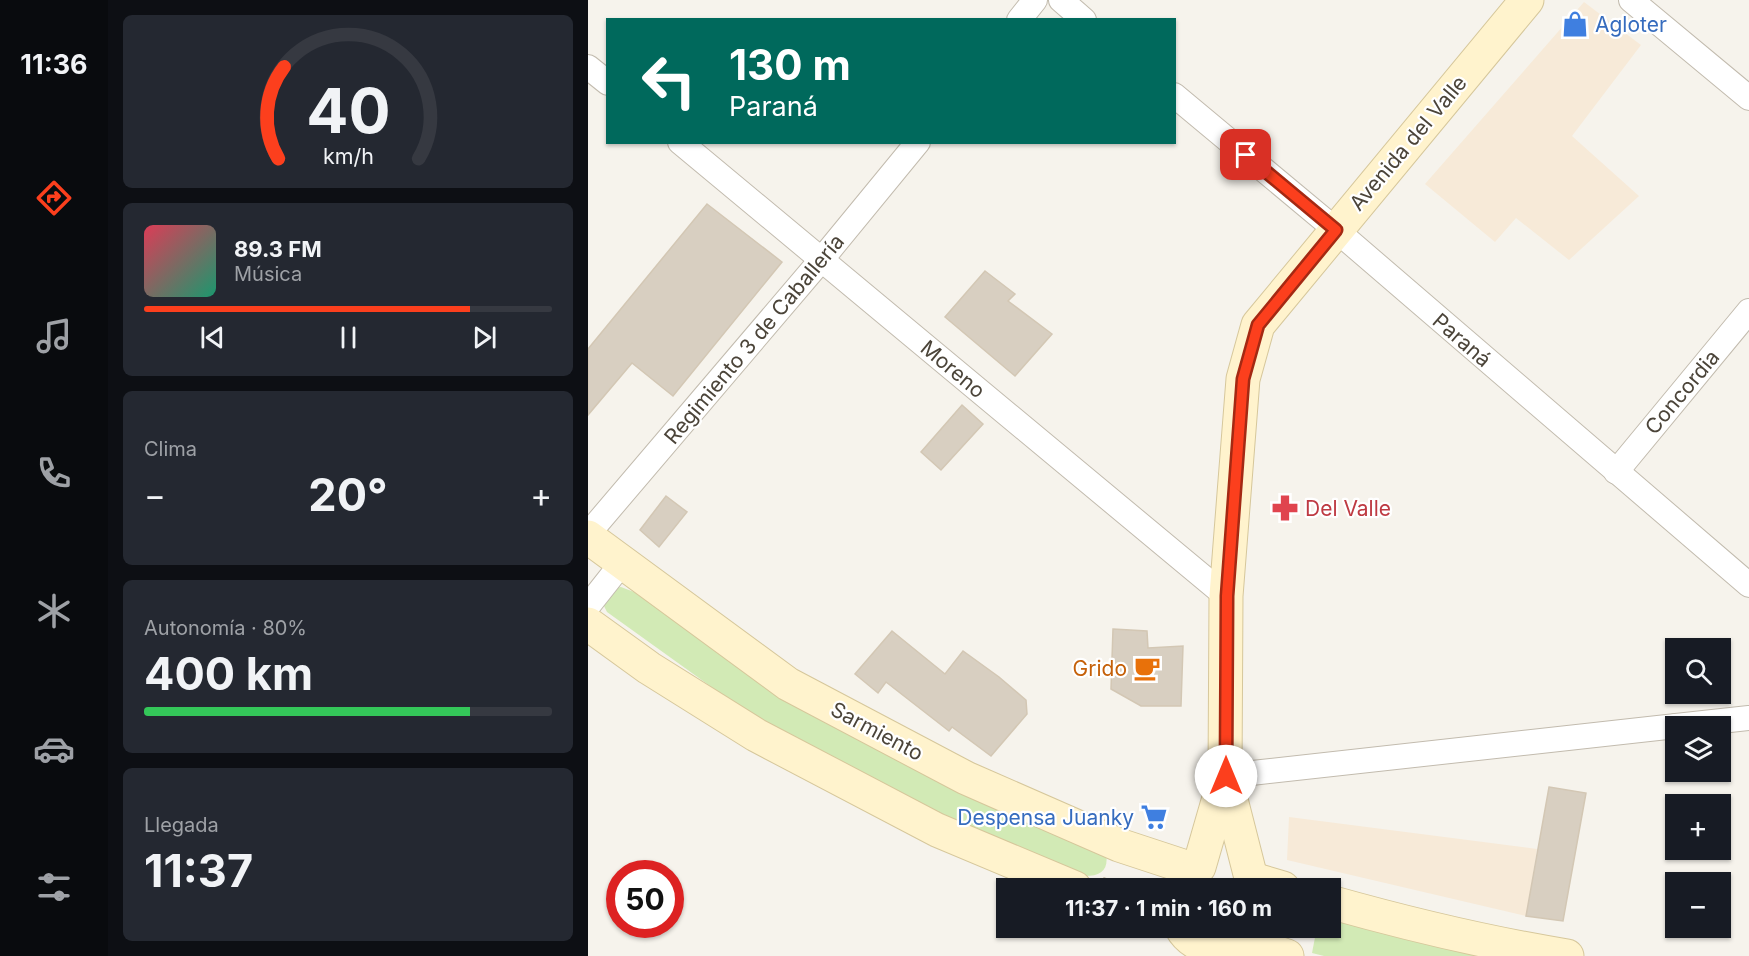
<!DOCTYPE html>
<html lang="es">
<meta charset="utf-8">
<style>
body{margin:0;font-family:Inter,sans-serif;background:#242831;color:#f1f3f6;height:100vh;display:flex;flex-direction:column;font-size:22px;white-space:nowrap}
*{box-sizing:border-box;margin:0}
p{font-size:20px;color:#9ea1a6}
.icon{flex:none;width:33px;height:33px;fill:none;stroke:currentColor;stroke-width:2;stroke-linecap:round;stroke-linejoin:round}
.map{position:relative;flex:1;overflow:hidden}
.panel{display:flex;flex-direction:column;gap:15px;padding:15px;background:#0d0f14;width:480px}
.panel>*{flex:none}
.guide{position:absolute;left:18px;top:18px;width:570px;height:126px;border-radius:0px;box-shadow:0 2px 4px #0004;background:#00695c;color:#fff;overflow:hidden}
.controls{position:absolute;left:1077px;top:638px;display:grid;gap:12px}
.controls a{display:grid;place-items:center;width:66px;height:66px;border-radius:0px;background:#171b24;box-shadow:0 2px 4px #0004;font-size:30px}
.speed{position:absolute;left:18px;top:860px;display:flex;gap:12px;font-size:30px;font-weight:700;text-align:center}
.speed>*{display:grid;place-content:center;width:78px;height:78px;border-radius:50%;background:#171b24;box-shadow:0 2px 4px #0004;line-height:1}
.speed .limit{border:9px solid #d22;background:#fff;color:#111}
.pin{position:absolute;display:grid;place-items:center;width:51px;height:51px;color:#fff;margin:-26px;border-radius:12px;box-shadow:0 3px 9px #0006}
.me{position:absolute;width:66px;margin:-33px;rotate:0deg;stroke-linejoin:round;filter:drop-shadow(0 0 4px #0008)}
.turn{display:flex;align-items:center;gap:21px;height:126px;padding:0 24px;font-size:27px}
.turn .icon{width:78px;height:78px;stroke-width:2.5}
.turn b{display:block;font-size:42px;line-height:51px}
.big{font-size:45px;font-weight:700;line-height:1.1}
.panel .card{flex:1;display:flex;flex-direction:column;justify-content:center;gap:9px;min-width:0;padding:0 21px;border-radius:9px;background:#242831}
.panel .dial{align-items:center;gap:0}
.dial svg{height:156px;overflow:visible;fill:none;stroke:#363941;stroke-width:7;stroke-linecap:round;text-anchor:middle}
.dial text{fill:#f1f3f6;stroke:none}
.song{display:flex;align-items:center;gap:18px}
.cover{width:72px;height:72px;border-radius:9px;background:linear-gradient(135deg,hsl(350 70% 55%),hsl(160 70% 35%))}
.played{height:6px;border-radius:3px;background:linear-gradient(90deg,#fc3f1d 80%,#363941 80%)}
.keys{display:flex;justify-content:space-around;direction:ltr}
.heat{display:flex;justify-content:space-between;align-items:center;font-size:33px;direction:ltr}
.charge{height:9px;border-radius:4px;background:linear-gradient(90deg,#34c759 80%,#363941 0)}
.trip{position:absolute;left:408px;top:878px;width:345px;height:60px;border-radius:0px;background:#171b24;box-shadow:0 2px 4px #0004;font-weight:700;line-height:60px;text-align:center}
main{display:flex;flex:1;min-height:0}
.dock{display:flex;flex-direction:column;width:108px;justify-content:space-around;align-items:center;background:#090b0e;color:#9ea1a6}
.dock .icon{width:42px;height:42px}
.dock .current{color:#fc3f1d}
.dock b{font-size:27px;color:#f1f3f6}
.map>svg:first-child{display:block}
.commercial{fill:#f7ead8}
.green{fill:#d2eab5}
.building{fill:#d8cfc1;stroke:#d3c7b4;stroke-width:1.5}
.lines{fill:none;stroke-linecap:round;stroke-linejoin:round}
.street-casing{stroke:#c2bbae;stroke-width:26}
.secondary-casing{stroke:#d6c79b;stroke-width:35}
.path{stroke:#c4b79f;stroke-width:4;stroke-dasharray:3 3;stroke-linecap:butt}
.street{stroke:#fff;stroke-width:24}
.secondary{stroke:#fff3cd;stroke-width:33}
.route-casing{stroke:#a42913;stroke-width:15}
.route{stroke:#fc3f1d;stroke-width:10}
.labels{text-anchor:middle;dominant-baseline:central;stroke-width:4.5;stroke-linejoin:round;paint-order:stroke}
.shop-label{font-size:21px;fill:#366cbe;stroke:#fff;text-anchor:start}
.street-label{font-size:21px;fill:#4b4439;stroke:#fff}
.health-label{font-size:21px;fill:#be3a42;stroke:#fff;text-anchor:start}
.food-label{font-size:21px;fill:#c56008;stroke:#fff;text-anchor:end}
</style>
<main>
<nav class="dock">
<b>11:36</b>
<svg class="icon current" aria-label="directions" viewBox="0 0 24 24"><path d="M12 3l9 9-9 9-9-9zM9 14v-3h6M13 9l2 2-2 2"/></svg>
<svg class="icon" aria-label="music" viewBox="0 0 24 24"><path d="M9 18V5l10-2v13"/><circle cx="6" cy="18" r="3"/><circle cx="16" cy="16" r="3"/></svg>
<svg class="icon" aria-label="phone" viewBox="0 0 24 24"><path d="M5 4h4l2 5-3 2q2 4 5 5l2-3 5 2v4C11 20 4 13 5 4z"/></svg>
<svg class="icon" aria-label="climate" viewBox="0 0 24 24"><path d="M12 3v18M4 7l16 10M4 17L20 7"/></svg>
<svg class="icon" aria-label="car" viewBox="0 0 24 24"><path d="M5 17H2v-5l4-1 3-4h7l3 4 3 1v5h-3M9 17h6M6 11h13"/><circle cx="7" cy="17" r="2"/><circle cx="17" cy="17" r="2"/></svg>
<svg class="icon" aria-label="filters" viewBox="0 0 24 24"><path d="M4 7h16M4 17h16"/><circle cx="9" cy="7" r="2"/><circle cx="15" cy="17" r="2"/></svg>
</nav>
<section class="panel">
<div class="card dial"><svg viewBox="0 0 100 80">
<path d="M14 69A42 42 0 1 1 86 69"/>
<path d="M14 69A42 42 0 0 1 17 22" stroke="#fc3f1d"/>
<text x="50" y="56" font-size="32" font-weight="700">40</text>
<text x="50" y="72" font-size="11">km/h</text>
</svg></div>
<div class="card">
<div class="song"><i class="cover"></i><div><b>89.3 FM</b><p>Música</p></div></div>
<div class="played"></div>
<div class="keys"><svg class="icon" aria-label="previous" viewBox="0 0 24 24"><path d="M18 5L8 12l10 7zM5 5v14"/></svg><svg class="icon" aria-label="pause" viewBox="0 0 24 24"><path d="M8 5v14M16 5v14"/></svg><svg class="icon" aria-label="next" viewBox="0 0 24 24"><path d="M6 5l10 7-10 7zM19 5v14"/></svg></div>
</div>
<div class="card"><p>Clima</p>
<div class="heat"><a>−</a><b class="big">20°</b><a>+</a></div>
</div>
<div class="card"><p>Autonomía · 80%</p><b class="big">400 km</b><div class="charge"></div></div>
<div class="card"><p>Llegada</p><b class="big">11:37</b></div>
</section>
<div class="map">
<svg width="1161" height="956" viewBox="0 0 1161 956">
<rect width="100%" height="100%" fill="#f6f3ec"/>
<!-- commercial -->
<g class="commercial">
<path d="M996 2 1053 45 984 136 1051 196 981 260 928 218 907 242 837 184Z"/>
<path d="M701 817 949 849 938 916 699 860Z"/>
</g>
<!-- green -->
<g class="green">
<path d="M33 587 46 592 193 696 518 853C521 870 513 876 497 876L354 817 175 724 19 612 16 606 15 600 25 588Z"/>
<path d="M743 917 926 956H736L724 953 729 927H742Z"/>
</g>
<!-- building -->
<g class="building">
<path d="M119 204 194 262 85 396 44 363 0 415V349Z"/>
<path d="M397 271 427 294 420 301 464 334 427 376 357 317Z"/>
<path d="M374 405 395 424 353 470 333 452Z"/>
<path d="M78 496 99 512 71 547 52 530Z"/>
<path d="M525 629 559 631 560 648 595 646 593 706H553L523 689Z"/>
<path d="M304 631 357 674 375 651 411 677 438 700 439 714 403 756 364 727 361 731 298 682 290 693 267 674Z"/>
<path d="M961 787 998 793 975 921 938 916Z"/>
</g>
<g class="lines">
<!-- street casing -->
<g class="street-casing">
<g id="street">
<path d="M473 0 496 20"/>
<path d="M1043 0 1161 98"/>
<path d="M431 20 447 0"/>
<path d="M0 67 20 83"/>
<path d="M586 95 748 230 1161 585"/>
<path d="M92 142 638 596"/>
<path d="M1028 472 1161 311"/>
<path d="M0 534 234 259 330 142"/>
<path d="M0 606 34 563"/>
<path d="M1088 726 1161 718"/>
<path d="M637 776 1088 726"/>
</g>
</g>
<!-- secondary casing -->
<g class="secondary-casing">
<g id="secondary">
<path d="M0 537 200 684 378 778 531 845 607 870"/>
<path d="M0 624 61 668 168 735 349 830 487 888"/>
<path d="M611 867 637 777"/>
<path d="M662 874 637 776 638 596 655 379 670 325 939 0"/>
<path d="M668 880 695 888"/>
<path d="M742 902C820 924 899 943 979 956"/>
<path d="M593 927C609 956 655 956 671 927"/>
<path d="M660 943 699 956"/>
</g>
</g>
<!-- path -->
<g class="path">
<path d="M515 879 544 888"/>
<path d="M716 929 732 933"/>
</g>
<!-- street -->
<use href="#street" class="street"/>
<!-- secondary -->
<use href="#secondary" class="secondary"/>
</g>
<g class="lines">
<!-- route casing -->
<g class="route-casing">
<path id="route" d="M638 776 639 596 655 379 670 325 748 230 658 155"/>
</g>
<!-- route -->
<use href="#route" class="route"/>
</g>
<!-- icons -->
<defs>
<g id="shop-bare" transform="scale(2.07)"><path d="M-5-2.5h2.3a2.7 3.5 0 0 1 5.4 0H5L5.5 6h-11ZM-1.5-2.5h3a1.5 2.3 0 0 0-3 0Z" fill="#3f7fe0" stroke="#fff" stroke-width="2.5" paint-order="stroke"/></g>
<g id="pharmacy-bare" transform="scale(2.07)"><path d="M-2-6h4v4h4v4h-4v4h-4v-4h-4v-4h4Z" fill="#e0444e" stroke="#fff" stroke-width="2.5" paint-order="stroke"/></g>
<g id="cafe-bare" transform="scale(2.07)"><path d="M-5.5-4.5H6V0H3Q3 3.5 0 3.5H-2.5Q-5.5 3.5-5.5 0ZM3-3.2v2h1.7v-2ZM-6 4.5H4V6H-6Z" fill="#e8710a" stroke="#fff" stroke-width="2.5" paint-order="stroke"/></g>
<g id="supermarket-bare" transform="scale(2.07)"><path d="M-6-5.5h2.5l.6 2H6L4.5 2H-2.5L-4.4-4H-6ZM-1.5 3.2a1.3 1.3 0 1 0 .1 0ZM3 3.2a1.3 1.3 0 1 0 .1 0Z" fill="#3f7fe0" stroke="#fff" stroke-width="2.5" paint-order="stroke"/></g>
</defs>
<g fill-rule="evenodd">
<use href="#shop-bare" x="987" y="24"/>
<use href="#pharmacy-bare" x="697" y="508"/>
<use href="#cafe-bare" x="559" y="668"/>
<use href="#supermarket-bare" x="566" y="817"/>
</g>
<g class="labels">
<!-- shop labels -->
<g class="shop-label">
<text x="1007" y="24">Agloter</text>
<text x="546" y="817" text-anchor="end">Despensa Juanky</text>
</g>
<!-- street labels -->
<g class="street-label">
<text transform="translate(820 143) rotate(-50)">Avenida del Valle</text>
<text transform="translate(166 339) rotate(-50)">Regimiento 3 de Caballería</text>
<text transform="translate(874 340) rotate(41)">Paraná</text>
<text transform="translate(365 369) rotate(40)">Moreno</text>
<text transform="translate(1094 392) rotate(-50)">Concordia</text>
<text transform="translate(289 731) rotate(28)">Sarmiento</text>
</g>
<!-- health labels -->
<g class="health-label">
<text x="717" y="508">Del Valle</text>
</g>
<!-- food labels -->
<g class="food-label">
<text x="539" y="668">Grido</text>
</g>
</g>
</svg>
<div class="controls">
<a><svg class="icon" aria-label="search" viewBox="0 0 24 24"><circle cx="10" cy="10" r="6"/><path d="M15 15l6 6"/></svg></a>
<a><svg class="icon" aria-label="layers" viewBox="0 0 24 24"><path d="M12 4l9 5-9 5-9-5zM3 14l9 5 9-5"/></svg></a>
<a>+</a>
<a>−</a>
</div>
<div class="speed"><div class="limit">50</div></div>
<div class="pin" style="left:658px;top:155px;background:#d93025"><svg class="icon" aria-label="arrive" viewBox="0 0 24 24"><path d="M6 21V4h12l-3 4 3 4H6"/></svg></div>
<svg class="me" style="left:638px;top:776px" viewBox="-20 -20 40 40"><circle r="19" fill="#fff"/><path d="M0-13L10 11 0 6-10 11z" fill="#fc3f1d"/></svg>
<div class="trip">11:37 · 1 min · 160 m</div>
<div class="guide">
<div class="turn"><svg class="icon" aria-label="left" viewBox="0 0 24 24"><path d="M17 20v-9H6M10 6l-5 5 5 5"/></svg><div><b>130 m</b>Paraná</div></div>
</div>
</div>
</main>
